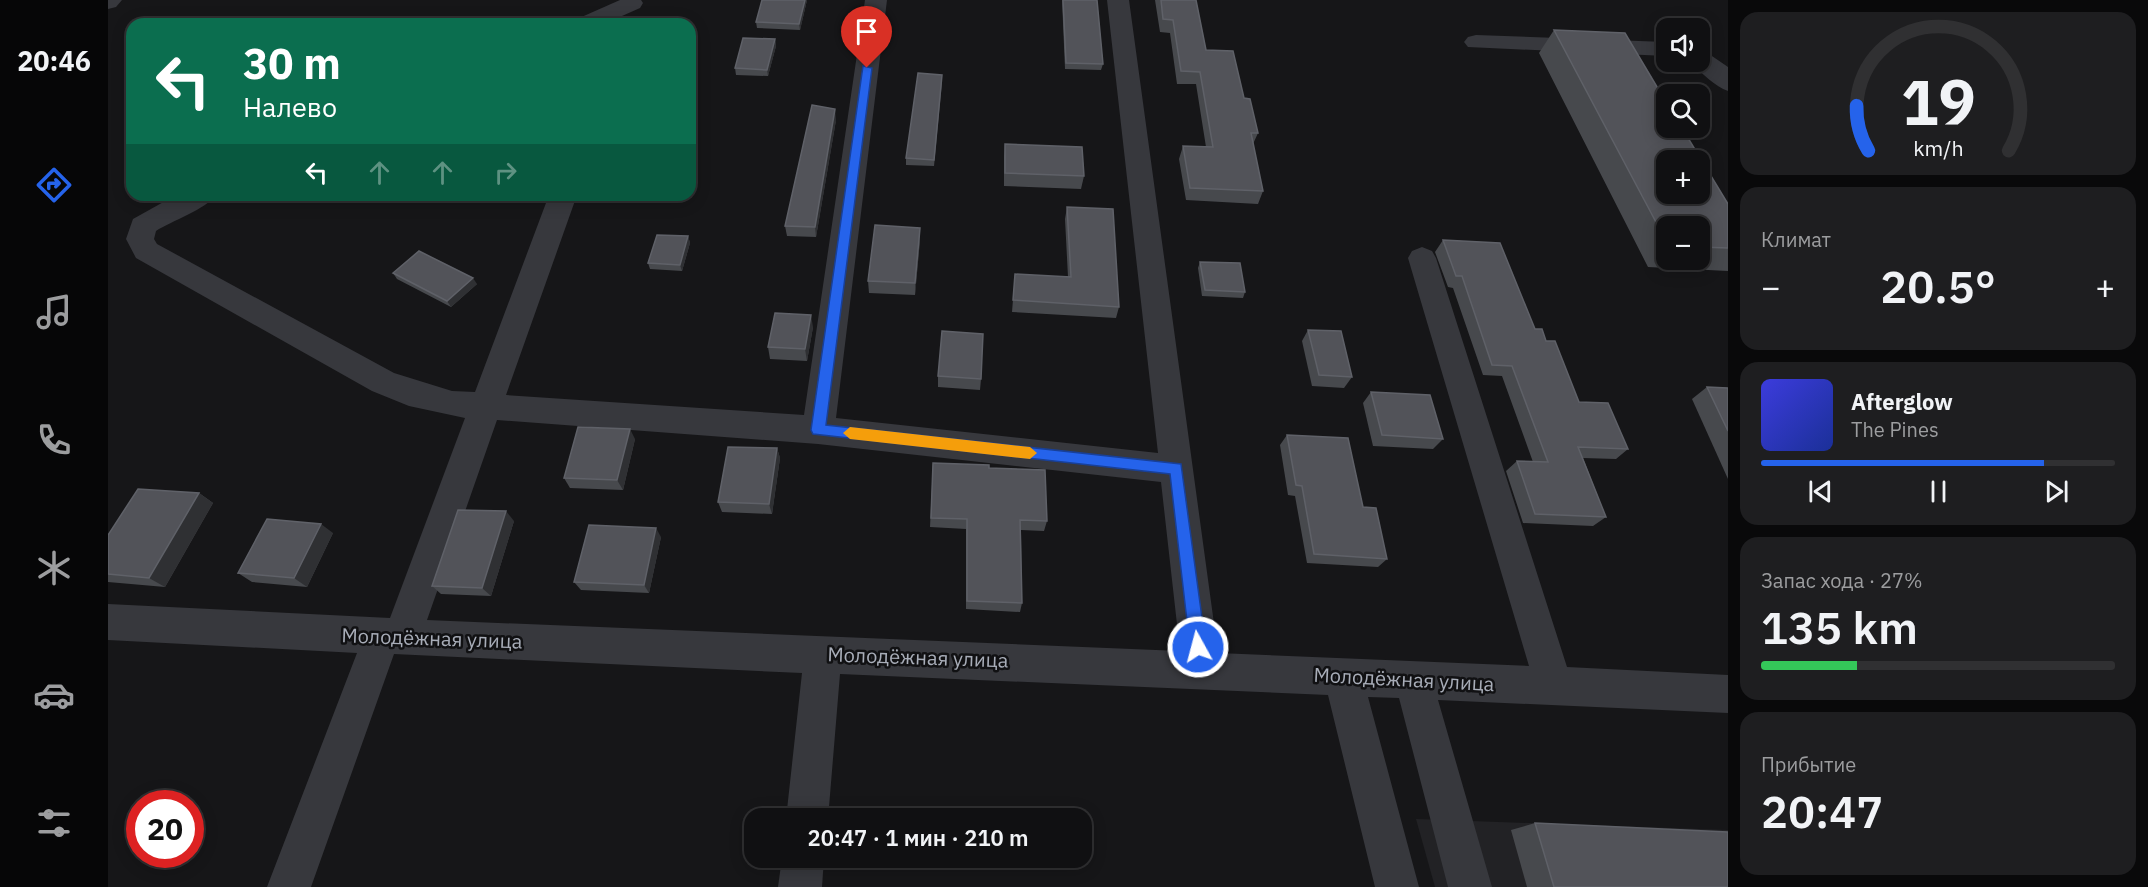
<!DOCTYPE html>
<html lang="ru">
<meta charset="utf-8">
<style>
body{margin:0;font-family:"IBM Plex Sans",sans-serif;background:#1e1e20;color:#f1f3f6;height:100vh;display:flex;flex-direction:column;font-size:22px;white-space:nowrap}
*{box-sizing:border-box;margin:0}
p{font-size:20px;color:#9c9d9f}
.icon{flex:none;width:33px;height:33px;fill:none;stroke:currentColor;stroke-width:2;stroke-linecap:round;stroke-linejoin:round}
.map{position:relative;flex:1;overflow:hidden}
.sheet{display:flex;flex-direction:column;gap:12px;padding:12px;background:#09090a;width:420px}
.sheet>*{flex:none}
.hud{position:absolute;left:18px;top:18px;width:570px;height:183px;border-radius:18px;box-shadow:0 3px 15px #0003,0 0 0 2px #303032;background:#0b6e4f;color:#fff;overflow:hidden}
.fabs{position:absolute;left:1548px;top:18px;display:grid;gap:12px}
.fabs a{display:grid;place-items:center;width:54px;height:54px;border-radius:12px;background:#101012;box-shadow:0 3px 15px #0003,0 0 0 2px #303032;font-size:30px}
.speed{position:absolute;left:18px;top:790px;display:flex;gap:12px;font-size:30px;font-weight:700;text-align:center}
.speed>*{display:grid;place-content:center;width:78px;height:78px;border-radius:50%;background:#101012;box-shadow:0 3px 15px #0003,0 0 0 2px #303032;line-height:1}
.speed .limit{border:9px solid #d22;background:#fff;color:#111}
.pin{position:absolute;display:grid;place-items:center;width:51px;height:51px;color:#fff;margin:-62px -26px;border-radius:50% 50% 50% 0;rotate:-45deg;box-shadow:0 0 6px #0007}
.pin .icon{rotate:45deg}
.me{position:absolute;width:66px;margin:-33px;rotate:353deg;stroke-linejoin:round;filter:drop-shadow(0 0 4px #0008)}
.turn{display:flex;align-items:center;gap:21px;height:126px;padding:0 18px;font-size:27px}
.turn .icon{width:78px;height:78px;stroke-width:2.5}
.turn b{display:block;font-size:42px;line-height:51px}
.lanes{display:flex;align-items:center;height:57px;padding:0 18px;background:#0003;justify-content:center;gap:30px;direction:ltr}
.lanes .off{opacity:.35}
.big{font-size:45px;font-weight:600;line-height:1.1}
.sheet .card{flex:1;display:flex;flex-direction:column;justify-content:center;gap:9px;min-width:0;padding:0 21px;border-radius:18px;background:#1e1e20}
.sheet .dial{align-items:center;gap:0}
.dial svg{height:156px;overflow:visible;fill:none;stroke:#303032;stroke-width:7;stroke-linecap:round;text-anchor:middle}
.dial text{fill:#f1f3f6;stroke:none}
.song{display:flex;align-items:center;gap:18px}
.cover{width:72px;height:72px;border-radius:9px;background:linear-gradient(135deg,hsl(240 70% 55%),hsl(230 70% 35%))}
.played{height:6px;border-radius:3px;background:linear-gradient(90deg,#2563eb 80%,#303032 80%)}
.keys{display:flex;justify-content:space-around;direction:ltr}
.heat{display:flex;justify-content:space-between;align-items:center;font-size:33px;direction:ltr}
.charge{height:9px;border-radius:4px;background:linear-gradient(90deg,#34c759 27%,#303032 0)}
.trip{position:absolute;left:636px;top:808px;width:348px;height:60px;border-radius:18px;background:#101012;box-shadow:0 3px 15px #0003,0 0 0 2px #303032;font-weight:600;line-height:60px;text-align:center}
main{display:flex;flex:1;min-height:0}
.tabs{display:flex;flex-direction:column;width:108px;justify-content:space-around;align-items:center;background:#060607;color:#9c9d9f}
.tabs .icon{width:42px;height:42px}
.tabs .selected{color:#2563eb}
.tabs b{font-size:27px;color:#f1f3f6}
.map>svg:first-child{display:block}
.built{fill:#222225}
.lines{fill:none;stroke-linecap:round;stroke-linejoin:round}
.minor{fill:#37383d;fill-rule:evenodd}
.wall{fill:#47494d;fill-rule:evenodd}
.shaded-wall{fill:#2f3033}
.building{fill:#525359;stroke:#5f6168;stroke-width:1.5;fill-rule:evenodd}
.route{fill:#2563eb;stroke:#184099;stroke-width:1.5}
.slow{fill:#f59e0b}
.labels{text-anchor:middle;dominant-baseline:central;stroke-width:5;stroke-linejoin:round;paint-order:stroke}
.street-label{font-size:20px;fill:#a8adb8;stroke:#111113}
</style>
<main>
<nav class="tabs">
<b>20:46</b>
<svg class="icon selected" aria-label="directions" viewBox="0 0 24 24"><path d="M12 3l9 9-9 9-9-9zM9 14v-3h6M13 9l2 2-2 2"/></svg>
<svg class="icon" aria-label="music" viewBox="0 0 24 24"><path d="M9 18V5l10-2v13"/><circle cx="6" cy="18" r="3"/><circle cx="16" cy="16" r="3"/></svg>
<svg class="icon" aria-label="phone" viewBox="0 0 24 24"><path d="M5 4h4l2 5-3 2q2 4 5 5l2-3 5 2v4C11 20 4 13 5 4z"/></svg>
<svg class="icon" aria-label="climate" viewBox="0 0 24 24"><path d="M12 3v18M4 7l16 10M4 17L20 7"/></svg>
<svg class="icon" aria-label="car" viewBox="0 0 24 24"><path d="M5 17H2v-5l4-1 3-4h7l3 4 3 1v5h-3M9 17h6M6 11h13"/><circle cx="7" cy="17" r="2"/><circle cx="17" cy="17" r="2"/></svg>
<svg class="icon" aria-label="filters" viewBox="0 0 24 24"><path d="M4 7h16M4 17h16"/><circle cx="9" cy="7" r="2"/><circle cx="15" cy="17" r="2"/></svg>
</nav>
<div class="map">
<svg width="1620" height="887" viewBox="0 0 1620 887">
<rect width="100%" height="100%" fill="#161618"/>
<!-- built -->
<path class="built" d="M1308 819 1620 830V887H1327Z"/>
<g class="lines">
<!-- minor -->
<g class="minor">
<path d="M0 0H14L8 7 0 9Z"/>
<path d="M512 0H533L535 3 532 8 496 24H465L469 19Z"/>
<path d="M757 0H779L728 418 1050 453 999 0H1021L1110 653 1421 666 1300 258 1304 251 1314 247 1324 251 1328 258 1459 667 1620 675V713L1330 700 1384 887H1340L1291 698 1260 697 1311 887H1267L1220 695 732 674 720 819H678L694 673 286 654 203 887H159L249 653 0 640V604L282 618 357 418 301 406 264 391 28 258 18 239 25 219 68 195H107C99 209 63 221 48 231L46 239 49 244 286 373 344 391 367 392 441 195H469L398 395 696 415ZM389 420 710 444 1053 482 1072 651 319 620Z"/>
<path d="M1368 35 1558 42V56L1360 47 1356 42 1360 37Z"/>
<path d="M1592 52 1601 54 1620 67V91C1607 87 1595 73 1583 64L1582 62H1592Z"/>
<path d="M674 858H716L714 887H670Z"/>
</g>
</g>
<!-- wall -->
<g class="wall">
<path d="M699 0 692 30 649 28 648 22Z"/>
<path d="M954 0H989L995 64 993 70 957 69Z"/>
<path d="M1047 0H1088L1098 50 1136 98 1150 133 1145 144 1155 191 1150 204 1078 200 1071 159 1075 146 1098 147 1088 84H1069L1062 33 1052 32Z"/>
<path d="M1446 30 1620 204V271L1540 267 1431 53ZM1558 226H1592V260H1558Z"/>
<path d="M667 39 668 46 660 76 628 75 627 68Z"/>
<path d="M834 82 826 166 798 165V158Z"/>
<path d="M728 120 708 237 679 236 677 226Z"/>
<path d="M897 144 976 176 973 189 896 186V157Z"/>
<path d="M383 195H421L418 203 386 202Z"/>
<path d="M959 207 1011 307 1008 318 904 312 907 274 960 277 957 219Z"/>
<path d="M580 236 582 243 574 271 542 269 540 263Z"/>
<path d="M812 240 807 295 761 293 760 281Z"/>
<path d="M1335 240 1438 341 1471 402 1520 449 1508 459 1475 458 1498 517 1485 526 1415 523 1398 471 1409 461 1425 462 1394 376 1375 375 1345 288 1340 287 1327 252Z"/>
<path d="M1092 262 1137 292 1135 298 1094 296 1090 268Z"/>
<path d="M285 273 369 284 343 307 289 279Z"/>
<path d="M705 327 699 361 662 359 660 347Z"/>
<path d="M1200 330 1244 377 1236 388 1204 386 1194 341Z"/>
<path d="M830 376 873 379 872 390 830 387Z"/>
<path d="M1599 387 1620 388V479L1584 399Z"/>
<path d="M1263 392 1335 439 1325 449 1265 446 1255 403Z"/>
<path d="M1179 435 1255 507 1279 559 1270 567 1199 563 1187 496 1180 495 1172 445Z"/>
<path d="M527 439 515 490 462 488 456 478Z"/>
<path d="M669 448 672 458 664 514 614 512 610 502Z"/>
<path d="M825 463 881 468 939 521 936 531 913 530 914 603 912 612 858 609V529L822 527Z"/>
<path d="M91 493 105 503 57 587 0 582V535Z"/>
<path d="M406 521 383 596 333 594 324 586Z"/>
<path d="M225 533 199 587 144 582 130 573Z"/>
<path d="M553 537 541 593 473 590 466 582Z"/>
<path d="M1427 823 1620 887H1419L1403 830Z"/>
</g>
<!-- shaded-wall -->
<g class="shaded-wall">
<path d="M697 0H699L692 30 691 24Z"/>
<path d="M667 39 668 46 660 76 659 70Z"/>
<path d="M727 109 728 120 708 237 707 227Z"/>
<path d="M414 195H421L418 203Z"/>
<path d="M812 228V240L807 295V283Z"/>
<path d="M580 236 582 243 574 271 572 265Z"/>
<path d="M365 278 369 284 343 307 339 301Z"/>
<path d="M703 315 705 327 699 361 697 349Z"/>
<path d="M522 429 527 439 515 490 509 480Z"/>
<path d="M669 448 672 458 664 514 661 504Z"/>
<path d="M91 493 105 503 57 587 41 578Z"/>
<path d="M398 511 406 521 383 596 374 588Z"/>
<path d="M213 524 225 533 199 587 186 578Z"/>
<path d="M548 528 553 537 541 593 536 585Z"/>
</g>
<!-- building -->
<g class="building">
<path d="M654 0H697L691 24 648 22Z"/>
<path d="M955 0H989L995 64 958 63Z"/>
<path d="M1053 0H1088L1098 50 1125 51 1136 98 1142 99 1150 133H1143L1155 191 1082 188 1075 146 1105 147 1092 72 1073 71 1065 20 1055 19Z"/>
<path d="M1446 30 1517 33 1558 102V128H1574L1620 204V248L1592 247V226H1558V241ZM1558 160H1592V194H1558Z"/>
<path d="M635 38 667 39 659 70 627 68Z"/>
<path d="M810 73 834 75 826 160 798 158Z"/>
<path d="M704 105 727 109 707 227 677 226Z"/>
<path d="M897 144 974 147 976 176 897 173Z"/>
<path d="M959 207 1005 209 1011 307 905 300 907 274 963 277Z"/>
<path d="M767 225 812 228 807 283 760 281Z"/>
<path d="M549 235 580 236 572 265 540 263Z"/>
<path d="M1335 240 1392 243 1427 329H1434L1438 341H1447L1471 402 1500 403 1520 449 1470 447 1498 517 1427 514 1409 461 1440 462 1404 366 1384 365 1354 276H1348Z"/>
<path d="M311 251 365 278 339 301 285 273Z"/>
<path d="M1092 262 1132 263 1137 292 1097 290Z"/>
<path d="M667 313 703 315 697 349 660 347Z"/>
<path d="M1200 330 1233 331 1244 377 1211 375Z"/>
<path d="M834 331 875 334 873 379 830 376Z"/>
<path d="M1599 387 1620 388V431Z"/>
<path d="M1263 392 1322 395 1335 439 1274 435Z"/>
<path d="M470 427 522 429 509 480 456 478Z"/>
<path d="M1179 435 1240 438 1255 507 1268 508 1279 559 1206 554 1194 486 1188 485Z"/>
<path d="M620 447 669 448 661 504 610 502Z"/>
<path d="M825 463 881 465V468L937 470 939 521 912 520 914 603 859 601V519L823 518Z"/>
<path d="M30 489 91 493 41 578 0 574V535Z"/>
<path d="M350 510 398 511 374 588 324 586Z"/>
<path d="M159 519 213 524 186 578 130 573Z"/>
<path d="M481 525 548 528 536 585 466 582Z"/>
<path d="M1427 823 1620 832V887H1446Z"/>
</g>
<!-- route -->
<path class="route" d="M755 66 764 68 718 425 1073 464 1098 647 1096 652 1090 654 1085 652 1082 647 1062 474 705 434 703 430Z"/>
<!-- slow -->
<path class="slow" d="M742 427 922 447 929 453 922 459 742 439 735 433Z"/>
<g class="labels">
<!-- street labels -->
<g class="street-label">
<text transform="translate(324 638) rotate(2)">Молодёжная улица</text>
<text transform="translate(810 657) rotate(2)">Молодёжная улица</text>
<text transform="translate(1296 679) rotate(3)">Молодёжная улица</text>
</g>
</g>
</svg>
<div class="fabs">
<a><svg class="icon" aria-label="sound" viewBox="0 0 24 24"><path d="M4 9h4l5-4v14l-5-4H4zM17 9q2 3 0 6"/></svg></a>
<a><svg class="icon" aria-label="search" viewBox="0 0 24 24"><circle cx="10" cy="10" r="6"/><path d="M15 15l6 6"/></svg></a>
<a>+</a>
<a>−</a>
</div>
<div class="speed"><div class="limit">20</div></div>
<div class="pin" style="left:759px;top:68px;background:#d93025"><svg class="icon" aria-label="arrive" viewBox="0 0 24 24"><path d="M6 21V4h12l-3 4 3 4H6"/></svg></div>
<svg class="me" style="left:1090px;top:647px" viewBox="-20 -20 40 40"><circle r="17" fill="#2563eb" stroke="#fff" stroke-width="3"/><path d="M0-11L8 9 0 5-8 9z" fill="#fff"/></svg>
<div class="trip">20:47 · 1 мин · 210 m</div>
<div class="hud">
<div class="turn"><svg class="icon" aria-label="left" viewBox="0 0 24 24"><path d="M17 20v-9H6M10 6l-5 5 5 5"/></svg><div><b>30 m</b>Налево</div></div>
<div class="lanes"><svg class="icon" aria-label="left" viewBox="0 0 24 24"><path d="M17 20v-9H6M10 6l-5 5 5 5"/></svg><svg class="icon off" aria-label="ahead" viewBox="0 0 24 24"><path d="M12 20V5M6 11l6-6 6 6"/></svg><svg class="icon off" aria-label="ahead" viewBox="0 0 24 24"><path d="M12 20V5M6 11l6-6 6 6"/></svg><svg class="icon off" aria-label="right" viewBox="0 0 24 24"><path d="M7 20v-9h11M14 6l5 5-5 5"/></svg></div>
</div>
</div>
<section class="sheet">
<div class="card dial"><svg viewBox="0 0 100 80">
<path d="M14 69A42 42 0 1 1 86 69"/>
<path d="M14 69A42 42 0 0 1 8 46" stroke="#2563eb"/>
<text x="50" y="56" font-size="32" font-weight="700">19</text>
<text x="50" y="72" font-size="11">km/h</text>
</svg></div>
<div class="card"><p>Климат</p>
<div class="heat"><a>−</a><b class="big">20.5°</b><a>+</a></div>
</div>
<div class="card">
<div class="song"><i class="cover"></i><div><b>Afterglow</b><p>The Pines</p></div></div>
<div class="played"></div>
<div class="keys"><svg class="icon" aria-label="previous" viewBox="0 0 24 24"><path d="M18 5L8 12l10 7zM5 5v14"/></svg><svg class="icon" aria-label="pause" viewBox="0 0 24 24"><path d="M8 5v14M16 5v14"/></svg><svg class="icon" aria-label="next" viewBox="0 0 24 24"><path d="M6 5l10 7-10 7zM19 5v14"/></svg></div>
</div>
<div class="card"><p>Запас хода · 27%</p><b class="big">135 km</b><div class="charge"></div></div>
<div class="card"><p>Прибытие</p><b class="big">20:47</b></div>
</section>
</main>
